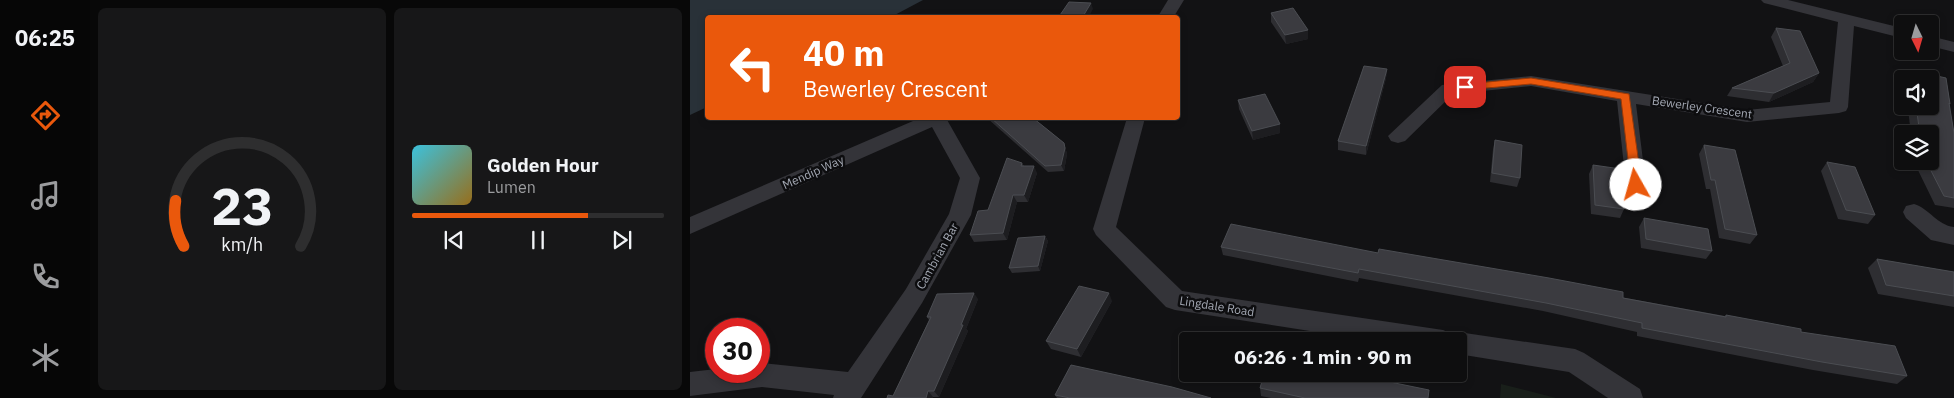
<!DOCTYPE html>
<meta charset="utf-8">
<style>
body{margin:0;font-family:"IBM Plex Sans",sans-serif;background:#171718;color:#f1f3f6;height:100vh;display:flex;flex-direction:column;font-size:19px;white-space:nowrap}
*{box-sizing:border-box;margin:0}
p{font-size:16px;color:#9b9c9e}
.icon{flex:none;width:28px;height:28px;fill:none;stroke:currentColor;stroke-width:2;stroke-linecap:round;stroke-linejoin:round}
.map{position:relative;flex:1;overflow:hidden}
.drawer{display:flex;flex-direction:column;gap:8px;padding:8px;background:#080808;width:600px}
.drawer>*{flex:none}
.top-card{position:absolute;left:15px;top:15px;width:475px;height:105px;border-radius:5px;box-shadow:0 2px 8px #0003,0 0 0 1px #2e2e2f;background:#ea580c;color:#fff;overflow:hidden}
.needle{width:32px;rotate:175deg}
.fabs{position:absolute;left:1204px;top:15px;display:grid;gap:10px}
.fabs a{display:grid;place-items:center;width:45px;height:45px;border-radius:5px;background:#0e0e0f;box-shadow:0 2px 8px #0003,0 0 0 1px #2e2e2f;font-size:25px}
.speed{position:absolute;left:15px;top:318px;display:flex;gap:10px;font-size:25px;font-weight:700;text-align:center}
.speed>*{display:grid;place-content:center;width:65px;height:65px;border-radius:50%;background:#0e0e0f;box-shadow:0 2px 8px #0003,0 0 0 1px #2e2e2f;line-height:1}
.speed .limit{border:8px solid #d22;background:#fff;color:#111}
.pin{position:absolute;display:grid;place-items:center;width:42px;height:42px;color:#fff;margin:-21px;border-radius:10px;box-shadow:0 2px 8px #0006}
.me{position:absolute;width:55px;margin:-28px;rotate:353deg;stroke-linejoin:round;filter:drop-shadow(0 0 4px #0008)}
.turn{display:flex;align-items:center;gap:18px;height:105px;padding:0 15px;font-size:22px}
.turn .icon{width:65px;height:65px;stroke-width:2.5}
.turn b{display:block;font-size:35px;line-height:42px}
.drawer .card{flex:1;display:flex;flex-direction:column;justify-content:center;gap:8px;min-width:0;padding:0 18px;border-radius:8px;background:#171718}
.drawer .dial{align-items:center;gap:0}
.dial svg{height:130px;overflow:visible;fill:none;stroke:#2e2e2f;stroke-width:7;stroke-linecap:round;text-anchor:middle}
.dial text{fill:#f1f3f6;stroke:none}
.song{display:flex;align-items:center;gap:15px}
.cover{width:60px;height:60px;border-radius:8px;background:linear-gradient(135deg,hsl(190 70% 55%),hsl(40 70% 35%))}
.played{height:5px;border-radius:2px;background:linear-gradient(90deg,#ea580c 70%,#2e2e2f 70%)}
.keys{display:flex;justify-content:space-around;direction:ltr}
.drawer .tiles{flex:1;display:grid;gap:8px;grid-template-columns:repeat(2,1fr)}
.trip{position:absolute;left:489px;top:332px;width:288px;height:50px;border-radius:5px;background:#0e0e0f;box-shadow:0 2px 8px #0003,0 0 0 1px #2e2e2f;font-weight:700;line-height:50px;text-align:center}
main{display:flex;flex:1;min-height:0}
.menu{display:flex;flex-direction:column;width:90px;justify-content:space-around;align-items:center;background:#060606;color:#9b9c9e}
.menu .icon{width:35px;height:35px}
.menu .current{color:#ea580c}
.menu b{font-size:22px;color:#f1f3f6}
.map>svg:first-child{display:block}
.green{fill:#191f1a}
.water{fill:#293138}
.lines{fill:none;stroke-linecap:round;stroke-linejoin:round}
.street{fill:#343439;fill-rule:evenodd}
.wall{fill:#2e2e32}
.shaded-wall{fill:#1d1d20}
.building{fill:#3b3b40;stroke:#4b4d52}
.route{fill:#ea580c;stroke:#983908}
.labels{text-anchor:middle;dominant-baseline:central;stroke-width:5;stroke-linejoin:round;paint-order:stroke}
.street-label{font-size:12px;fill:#a4a9b4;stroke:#0d0d0f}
</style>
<main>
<nav class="menu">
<b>06:25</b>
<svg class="icon current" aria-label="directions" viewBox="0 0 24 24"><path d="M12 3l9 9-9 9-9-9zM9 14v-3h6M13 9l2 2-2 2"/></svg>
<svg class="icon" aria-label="music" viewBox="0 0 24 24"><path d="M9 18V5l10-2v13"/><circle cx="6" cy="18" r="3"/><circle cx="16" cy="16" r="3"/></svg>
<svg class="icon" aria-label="phone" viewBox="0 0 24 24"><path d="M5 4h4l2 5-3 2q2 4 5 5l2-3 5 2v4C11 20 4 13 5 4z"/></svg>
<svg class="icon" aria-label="climate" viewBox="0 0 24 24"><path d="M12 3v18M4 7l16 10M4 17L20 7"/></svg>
</nav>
<section class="drawer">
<div class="tiles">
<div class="card dial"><svg viewBox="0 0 100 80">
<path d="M14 69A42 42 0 1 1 86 69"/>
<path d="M14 69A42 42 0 0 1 9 41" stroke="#ea580c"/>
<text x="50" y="56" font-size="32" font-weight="700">23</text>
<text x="50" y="72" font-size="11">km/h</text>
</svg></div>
<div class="card">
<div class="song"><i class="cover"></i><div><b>Golden Hour</b><p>Lumen</p></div></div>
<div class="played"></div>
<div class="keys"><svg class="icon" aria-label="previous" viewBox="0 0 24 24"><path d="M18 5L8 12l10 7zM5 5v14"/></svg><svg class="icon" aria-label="pause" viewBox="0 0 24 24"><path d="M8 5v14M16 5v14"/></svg><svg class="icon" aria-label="next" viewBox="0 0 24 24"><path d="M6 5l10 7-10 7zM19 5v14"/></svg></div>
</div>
</div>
</section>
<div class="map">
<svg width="1264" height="398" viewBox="0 0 1264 398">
<rect width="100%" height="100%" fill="#121214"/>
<!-- green -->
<path class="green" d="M811 384 866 398H810Z"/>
<!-- water -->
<path class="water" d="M0 0H233L201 17 18 18 17 107 0 115Z"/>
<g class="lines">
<!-- street -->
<g class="street">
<path d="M478 0H494L483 18H467Z"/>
<path d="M1071 0H1098L1212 28V38L1164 26 1158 107 1156 111 1149 113 1057 122 946 104 956 185 953 190 946 192 939 190 936 185 927 101 841 86 763 94 715 141 708 143 701 141 698 136 752 85 841 76 1057 110 1140 102 1148 22 1074 3Z"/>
<path d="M1240 36 1264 42V52L1240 46Z"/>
<path d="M230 118H256L290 178 281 215 232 303 171 398H143L144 395 72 387 0 396V372L26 369V371H69V363H72L158 372 216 289 259 214 270 178 242 127 0 234V217Z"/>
<path d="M437 118H455L426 227 492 291 753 330 762 334 768 332 885 349 894 353 950 389 953 398H918L879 372 768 354V341H684L485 310 476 307 406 235 403 229Z"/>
<path d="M1224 204C1240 209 1247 225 1264 227V245L1241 240 1216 218 1213 212 1216 206Z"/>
</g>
</g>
<!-- wall -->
<g class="wall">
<path d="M581 13 618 30V39L596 44 581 22Z"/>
<path d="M1086 28 1129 73 1123 82 1079 102 1037 96 1042 88 1093 66 1081 37Z"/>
<path d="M697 69 696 78 676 155 648 150V141Z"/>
<path d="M1225 71 1256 78 1260 104 1259 105 1264 133V208L1245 205 1225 164 1224 161H1240V134H1221L1218 109 1220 106H1240V79H1219Z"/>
<path d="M548 100 590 133 563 140 549 109Z"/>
<path d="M297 118H343L374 143 377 154 374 171 358 172Z"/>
<path d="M805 140 830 178 827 187 800 182 803 149Z"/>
<path d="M1014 145 1067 235 1060 244 1029 238 1020 189H1016L1009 154Z"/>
<path d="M1137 162 1185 215 1178 224 1148 219 1131 171Z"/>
<path d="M332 163 334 166 347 173 338 202H327L317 240 284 242 280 235Z"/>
<path d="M903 165 934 209 930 218 901 214 899 174Z"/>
<path d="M954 218 1022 251 1016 259 951 248 949 227Z"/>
<path d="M355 236 358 241 350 271 322 273 319 268Z"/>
<path d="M531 247 688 253 1035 316 1036 315 1111 332 1217 376 1207 384 1123 370 947 336V332L853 311 669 278 668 282 533 255Z"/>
<path d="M1187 259 1264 272V307L1188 294 1178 268Z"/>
<path d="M288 299 276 329 278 331 249 397H243V398H197L203 396 239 320 237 317Z"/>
<path d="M422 301 391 357 361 349 356 341Z"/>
<path d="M570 388 738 398H581L571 396Z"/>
<path d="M365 395 521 398H367Z"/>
</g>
<!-- shaded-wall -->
<g class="shaded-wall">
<path d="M401 3 403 9 398 18H392Z"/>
<path d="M618 30V39L596 44 595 35Z"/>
<path d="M697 69 696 78 676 155V146Z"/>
<path d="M1129 73 1123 82 1079 102 1084 93Z"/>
<path d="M590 124V133L563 140 562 131Z"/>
<path d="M374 143 377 154 374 171 371 165Z"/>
<path d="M344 166 347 173 338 202 334 195Z"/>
<path d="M323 195 327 202 317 240 313 233Z"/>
<path d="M355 236 358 241 350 271 348 266Z"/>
<path d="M284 293 288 299 276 329 278 331 249 397 244 391Z"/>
<path d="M419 293 422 301 391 357 387 349Z"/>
<path d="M238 391 243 397V398H236Z"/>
</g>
<!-- building -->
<g class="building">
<path d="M379 2 401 3 392 18H368Z"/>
<path d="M603 8 618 30 595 35 581 13Z"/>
<path d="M1086 28 1110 31 1129 73 1084 93 1042 88 1100 63Z"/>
<path d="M674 66 697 69 676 146 648 141Z"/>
<path d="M1225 71 1256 78 1260 104 1259 103 1264 133V198L1254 196 1236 161H1240V134H1230L1226 106H1240V79H1226Z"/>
<path d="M575 94 590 124 562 131 548 100Z"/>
<path d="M301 118H343L374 143 375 148 371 165 355 166Z"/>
<path d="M805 140 832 145 830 178 802 173Z"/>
<path d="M1014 145 1045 150 1067 235 1035 229 1025 180H1021Z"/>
<path d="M317 158 332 163 331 166H344L334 195H323L313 233 280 235 288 211 298 210Z"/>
<path d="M1137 162 1165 167 1185 215 1156 210Z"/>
<path d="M903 165 931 169 934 209 905 205Z"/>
<path d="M954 218 1018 229 1022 251 956 239Z"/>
<path d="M541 224 688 253 689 249 859 278 933 292V298L1036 317V315L1111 329V332L1205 346 1217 376 1132 362 952 328V323L856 303 669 269 668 273 531 247Z"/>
<path d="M355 236 348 266 319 268 328 238Z"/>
<path d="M1187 259 1264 272V296L1196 285Z"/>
<path d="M389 286 419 293 387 349 356 341Z"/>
<path d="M284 293 271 325H273L244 391H238L236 398H197L198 395 203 396 241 317H237L247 294Z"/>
<path d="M381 365 482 387 521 398H380L365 395Z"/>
<path d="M574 374H661L739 390 738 398H615L570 388Z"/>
</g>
<!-- route -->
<path class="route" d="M841 78 939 94 952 185 950 188 946 189 941 185 931 99 841 84 775 90 770 87 775 84Z"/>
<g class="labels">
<!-- street labels -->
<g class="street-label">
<text transform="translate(1012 107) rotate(8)">Bewerley Crescent</text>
<text transform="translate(123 172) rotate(-24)">Mendip Way</text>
<text transform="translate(247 256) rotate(-61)">Cambrian Bar</text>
<text transform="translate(527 306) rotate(9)">Lingdale Road</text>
</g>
</g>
</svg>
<div class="fabs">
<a><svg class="needle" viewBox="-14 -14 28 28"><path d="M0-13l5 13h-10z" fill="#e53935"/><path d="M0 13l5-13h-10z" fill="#9b9c9e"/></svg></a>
<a><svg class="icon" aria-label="sound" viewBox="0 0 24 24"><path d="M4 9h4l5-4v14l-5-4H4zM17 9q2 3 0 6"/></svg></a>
<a><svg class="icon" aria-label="layers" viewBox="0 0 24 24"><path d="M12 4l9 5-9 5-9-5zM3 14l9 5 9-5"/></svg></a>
</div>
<div class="speed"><div class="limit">30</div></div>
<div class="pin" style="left:775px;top:87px;background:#d93025"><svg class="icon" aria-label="arrive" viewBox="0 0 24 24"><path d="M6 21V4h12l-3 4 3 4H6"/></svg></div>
<svg class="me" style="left:946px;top:185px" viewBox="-20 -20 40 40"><circle r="19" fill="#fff"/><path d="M0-13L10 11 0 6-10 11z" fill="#ea580c"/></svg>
<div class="trip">06:26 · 1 min · 90 m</div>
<div class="top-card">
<div class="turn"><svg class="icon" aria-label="left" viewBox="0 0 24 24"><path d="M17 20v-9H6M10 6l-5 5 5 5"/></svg><div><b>40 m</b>Bewerley Crescent</div></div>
</div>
</div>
</main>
